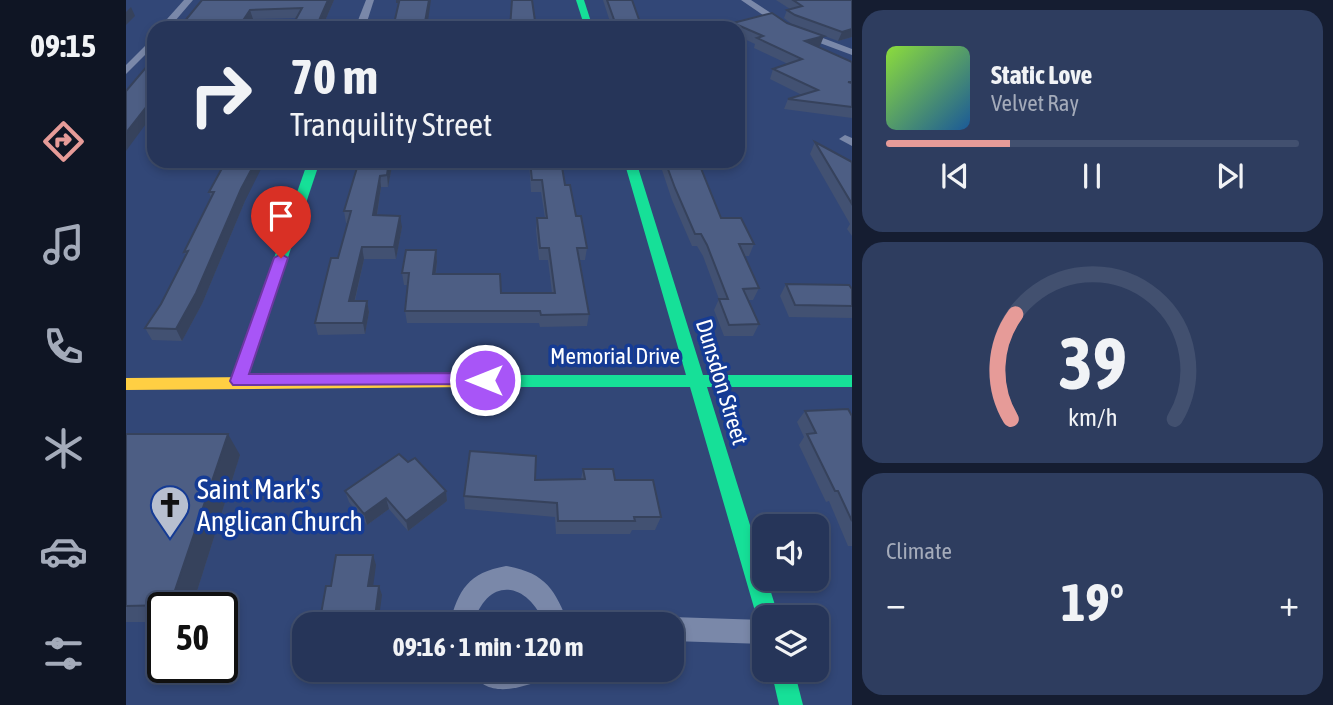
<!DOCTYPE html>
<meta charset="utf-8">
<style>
body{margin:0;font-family:"Asap Condensed",sans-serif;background:#2e3d5f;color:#f1f3f6;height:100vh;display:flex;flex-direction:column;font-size:26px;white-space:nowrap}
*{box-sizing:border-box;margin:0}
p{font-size:23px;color:#a4abba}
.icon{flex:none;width:38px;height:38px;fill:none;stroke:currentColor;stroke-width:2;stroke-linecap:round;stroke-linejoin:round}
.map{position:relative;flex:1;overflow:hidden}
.sheet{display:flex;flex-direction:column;gap:10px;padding:10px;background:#151d31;width:481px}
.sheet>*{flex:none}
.guide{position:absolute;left:21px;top:21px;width:598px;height:147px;border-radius:21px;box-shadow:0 4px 10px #0003,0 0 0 2px #42506f;background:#263559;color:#f1f3f6;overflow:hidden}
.fabs{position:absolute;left:626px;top:514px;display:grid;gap:14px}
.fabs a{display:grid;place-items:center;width:77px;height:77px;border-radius:14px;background:#263559;box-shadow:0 4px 10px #0003,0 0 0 2px #42506f;font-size:35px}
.speed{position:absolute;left:21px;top:592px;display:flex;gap:14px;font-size:35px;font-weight:700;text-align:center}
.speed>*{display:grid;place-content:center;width:91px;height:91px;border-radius:50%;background:#263559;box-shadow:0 4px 10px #0003,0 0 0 2px #42506f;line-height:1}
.speed .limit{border:4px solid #111;border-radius:10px;background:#fff;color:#111}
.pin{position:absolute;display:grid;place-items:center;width:60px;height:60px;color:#fff;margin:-72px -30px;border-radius:50% 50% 50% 0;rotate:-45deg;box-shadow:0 0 7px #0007}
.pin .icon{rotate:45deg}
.me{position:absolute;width:77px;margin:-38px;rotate:270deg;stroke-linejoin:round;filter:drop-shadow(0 0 5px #0008)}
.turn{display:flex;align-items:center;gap:24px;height:147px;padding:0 28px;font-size:32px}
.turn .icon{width:91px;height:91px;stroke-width:2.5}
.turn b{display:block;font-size:49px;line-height:60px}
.big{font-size:52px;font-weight:700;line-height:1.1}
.sheet .widget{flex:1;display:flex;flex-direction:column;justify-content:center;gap:10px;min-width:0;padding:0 24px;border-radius:21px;background:#2e3d5f}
.sheet .dial{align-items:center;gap:0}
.dial svg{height:182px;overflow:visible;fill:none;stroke:#42506f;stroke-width:7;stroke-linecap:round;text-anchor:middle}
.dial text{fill:#f1f3f6;stroke:none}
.song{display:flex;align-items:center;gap:21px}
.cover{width:84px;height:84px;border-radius:10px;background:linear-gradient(135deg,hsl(90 70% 55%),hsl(210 70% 35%))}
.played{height:7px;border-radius:4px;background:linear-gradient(90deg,#e69b98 30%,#42506f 30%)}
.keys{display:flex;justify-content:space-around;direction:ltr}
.heat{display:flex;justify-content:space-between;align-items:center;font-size:38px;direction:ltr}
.trip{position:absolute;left:166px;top:612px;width:392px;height:70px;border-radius:21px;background:#263559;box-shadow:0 4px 10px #0003,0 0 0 2px #42506f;font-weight:700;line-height:70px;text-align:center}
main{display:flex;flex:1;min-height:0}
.tab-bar{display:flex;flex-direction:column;width:126px;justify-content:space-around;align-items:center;background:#0f1524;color:#a4abba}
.tab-bar .icon{width:49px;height:49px}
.tab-bar .current{color:#e69b98}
.tab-bar b{font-size:32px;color:#f1f3f6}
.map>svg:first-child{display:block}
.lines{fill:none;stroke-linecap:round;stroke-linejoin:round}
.street{fill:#7a88a9;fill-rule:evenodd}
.fast{fill:#16e098;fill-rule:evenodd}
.slow{fill:#ffcf43;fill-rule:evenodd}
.wall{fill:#425172}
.shaded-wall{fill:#36425c}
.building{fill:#4d5e84;stroke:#36425c;stroke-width:2}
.route{fill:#a855f7;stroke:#6d37a1;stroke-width:2}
.labels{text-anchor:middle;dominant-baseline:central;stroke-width:7;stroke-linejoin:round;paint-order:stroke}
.street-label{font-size:23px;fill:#fff;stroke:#153b94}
.near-poi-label{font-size:28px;fill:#fff;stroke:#153b94;text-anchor:start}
</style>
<main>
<nav class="tab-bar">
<b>09:15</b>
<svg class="icon current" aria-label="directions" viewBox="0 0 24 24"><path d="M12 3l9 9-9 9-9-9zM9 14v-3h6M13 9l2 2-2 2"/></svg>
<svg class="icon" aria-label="music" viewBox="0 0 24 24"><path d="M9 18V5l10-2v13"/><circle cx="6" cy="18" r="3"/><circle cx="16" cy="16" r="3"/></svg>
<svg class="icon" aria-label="phone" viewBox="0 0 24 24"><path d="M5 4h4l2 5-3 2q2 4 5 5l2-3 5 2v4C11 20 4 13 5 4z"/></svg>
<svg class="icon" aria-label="climate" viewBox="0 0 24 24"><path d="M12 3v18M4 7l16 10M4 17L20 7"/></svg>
<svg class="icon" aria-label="car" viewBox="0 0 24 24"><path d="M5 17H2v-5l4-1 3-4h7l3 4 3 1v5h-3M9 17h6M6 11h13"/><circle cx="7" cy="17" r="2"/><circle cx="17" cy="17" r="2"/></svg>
<svg class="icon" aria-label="filters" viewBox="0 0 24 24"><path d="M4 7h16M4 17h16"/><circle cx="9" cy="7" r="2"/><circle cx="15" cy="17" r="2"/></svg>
</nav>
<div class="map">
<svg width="726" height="705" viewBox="0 0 726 705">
<rect width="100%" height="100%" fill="#324777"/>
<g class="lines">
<!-- street -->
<g class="street">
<path d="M58 0H67L43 28H33Z"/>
<path d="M240 0H248L239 28H229Z"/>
<path d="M615 0H625L665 26 726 49V55L659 30Z"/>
<path d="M28 37V46L0 74V65Z"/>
<path d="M719 135 726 138V146L713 139Z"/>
<path d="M380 566C420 573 429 590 443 625H419C402 581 361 575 347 625H323C333 589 342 573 380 566Z"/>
<path d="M546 617 639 620V644L546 641V625H535L537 620Z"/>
<path d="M346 670H422L418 679C396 688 358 700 346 670Z"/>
</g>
<!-- fast -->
<g class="fast">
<path d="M450 0H458L467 28H459Z"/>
<path d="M182 161H194L121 381 119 385H107L105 381Z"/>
<path d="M498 161H510L577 375H726V387H581L653 618H639V628L634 626 631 618 564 387H347L341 385 339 381 341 377 347 375H560Z"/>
<path d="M645 670H668L677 705H653Z"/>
</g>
<!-- slow -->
<path class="slow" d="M347 375 353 377 355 381 353 385 347 387 0 390V378Z"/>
</g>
<!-- wall -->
<g class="wall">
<path d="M76 0H208L196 28H165L171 18 127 19Z"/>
<path d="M477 0H506L516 28H486Z"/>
<path d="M650 0H726V37L712 41 666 24 658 18 661 10 664 9Z"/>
<path d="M607 23 694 46 691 47 726 62V118L658 109 662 99 676 95 644 79 647 69 662 64 628 48 629 44 612 36V28H606Z"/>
<path d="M689 142 726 162V236L721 229 724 224 684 154Z"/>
<path d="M100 161 119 201 76 304 56 341 26 340 19 328 35 304 60 256 58 252 85 198 83 192Z"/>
<path d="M267 161 262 187H255L251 216 276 227 270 259H238L229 301H241L243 312 239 334 192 335 189 323 212 258 222 223H220L218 211Z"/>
<path d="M403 161H435L439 185 461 248 459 260H454L463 314 461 326 414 327 413 323H281L279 311 282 285H278L276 273 310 250 311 262 310 274 375 293H426L422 260H413L410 230 411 218H419L415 192H405Z"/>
<path d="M533 161H572L595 218 628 244 623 256H618L633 288 627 300H622L633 324 627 336H598L588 310 593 299 577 256 571 246H566L546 200Z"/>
<path d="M660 284 726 289V318L663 317 654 296Z"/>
<path d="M679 411 726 416V546H722L703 501 700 502 673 445 678 437 671 422Z"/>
<path d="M0 434 114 455 66 607H37V622H0Z"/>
<path d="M282 462 320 491 321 501 282 531 263 509 241 525 223 502 219 491Z"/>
<path d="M457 469 489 480 535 517 529 530H506L504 534H430L429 517 339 509 338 496 409 480 455 479Z"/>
</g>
<!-- shaded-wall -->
<g class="shaded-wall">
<path d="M202 0H208L196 28H192L191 25Z"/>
<path d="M303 0H305L301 28H290L291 23Z"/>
<path d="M5 7 9 16 0 25V12Z"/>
<path d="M124 10 127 19 121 28H112Z"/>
<path d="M726 29V37L712 41 716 32Z"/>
<path d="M698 36 694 46 676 51 679 41Z"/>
<path d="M28 97V113L0 151V133Z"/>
<path d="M130 161H139L119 201 76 304 56 341 50 329 115 189Z"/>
<path d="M263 161H267L262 187 261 175Z"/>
<path d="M254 176 255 187 249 227 247 215Z"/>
<path d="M274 216 276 227 270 259 268 247Z"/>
<path d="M236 247 238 259 226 312 223 301Z"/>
<path d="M310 250 311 262 308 286 307 274Z"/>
<path d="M241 301 243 312 239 334 237 323Z"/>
<path d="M102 434 114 455 66 607H46L44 605Z"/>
<path d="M320 491 321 501 282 531 280 521Z"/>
<path d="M260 498 263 509 241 525 238 514Z"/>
<path d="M247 555 250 565 246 595 242 586Z"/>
<path d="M253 586 256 595 252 625H248Z"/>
</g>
<!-- building -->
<g class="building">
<path d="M76 0H202L191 25H194L192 28H165L176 8 124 10 112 28H53Z"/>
<path d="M271 0H303L299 22 291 23 290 28H267L273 2H271Z"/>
<path d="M386 0H406L410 28H384Z"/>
<path d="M481 0H506L516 28H491Z"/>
<path d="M667 0H726V29L716 32 669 15 661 10 676 6Z"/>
<path d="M646 13 661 23 698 36 679 41 726 62V82H722L726 83V107L662 99 692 90 647 69 676 59 631 38 637 36 607 23Z"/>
<path d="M28 58V97L0 133V91Z"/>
<path d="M689 142 726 162V204Z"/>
<path d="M100 161H130L115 189 70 293 50 329 19 328 35 304 62 251 58 252 88 192H83Z"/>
<path d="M233 161H263L261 175 254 176 247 215 274 216 268 247H236L223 301H241L237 323H189L205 258H212L225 211H218Z"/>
<path d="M404 161H435L439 185H444L450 216H455L461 248H451L463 314 415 315 414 311H279L283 273H276L280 250H310L307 274H374L375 293H429L423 248H414L411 218H421L416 180H406Z"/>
<path d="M539 161H572L595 218H615L628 244H613L633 288 617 289 633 324 603 325 593 299H602L581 245 575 234H569L549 188Z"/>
<path d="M660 284 723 285 726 289V306L669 305Z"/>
<path d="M722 409 726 416V521L712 491H709L681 434 690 433 679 411Z"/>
<path d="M0 434H102L44 605 0 606Z"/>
<path d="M344 451 410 456 409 480 459 479 457 469H487L489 480H527L535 517H508L509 521H432L431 503 338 496Z"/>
<path d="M273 454 282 462 289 458 320 491 280 521 260 498 238 514 219 491Z"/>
<path d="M210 555H247L242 586H253L248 625H193L200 586H205Z"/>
</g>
<!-- route -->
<path class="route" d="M155 254 162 258 123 374 359 373 365 375 368 380 365 384 107 385 104 381 148 258Z"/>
<!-- icons -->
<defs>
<g id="church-pin" transform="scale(2.0125)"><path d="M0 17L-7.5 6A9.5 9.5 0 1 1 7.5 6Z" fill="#b7bfcf" stroke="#153b94"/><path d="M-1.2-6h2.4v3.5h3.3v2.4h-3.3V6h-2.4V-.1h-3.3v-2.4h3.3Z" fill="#111"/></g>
</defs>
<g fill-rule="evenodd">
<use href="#church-pin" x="44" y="505"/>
</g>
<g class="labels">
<!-- street labels -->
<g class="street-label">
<text x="489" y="356">Memorial Drive</text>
<text transform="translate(596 382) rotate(73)">Dunsdon Street</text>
</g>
<!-- near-poi labels -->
<g class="near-poi-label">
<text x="71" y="489">Saint Mark's<tspan x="71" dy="32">Anglican Church</tspan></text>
</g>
</g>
</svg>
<div class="fabs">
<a><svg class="icon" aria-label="sound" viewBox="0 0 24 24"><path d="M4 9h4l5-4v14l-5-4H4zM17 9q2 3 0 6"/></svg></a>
<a><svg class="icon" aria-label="layers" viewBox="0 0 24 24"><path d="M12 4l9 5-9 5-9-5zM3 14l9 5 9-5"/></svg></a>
</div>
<div class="speed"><div class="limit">50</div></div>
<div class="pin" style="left:155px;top:258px;background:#d93025"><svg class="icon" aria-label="arrive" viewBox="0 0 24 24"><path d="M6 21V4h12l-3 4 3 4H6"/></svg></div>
<svg class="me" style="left:359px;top:380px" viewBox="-20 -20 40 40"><circle r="17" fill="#a855f7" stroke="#fff" stroke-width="3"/><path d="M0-11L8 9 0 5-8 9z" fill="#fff"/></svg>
<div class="trip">09:16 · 1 min · 120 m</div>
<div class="guide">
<div class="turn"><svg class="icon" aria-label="right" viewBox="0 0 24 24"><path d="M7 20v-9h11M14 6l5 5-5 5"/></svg><div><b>70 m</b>Tranquility Street</div></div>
</div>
</div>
<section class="sheet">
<div class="widget">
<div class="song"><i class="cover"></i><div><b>Static Love</b><p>Velvet Ray</p></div></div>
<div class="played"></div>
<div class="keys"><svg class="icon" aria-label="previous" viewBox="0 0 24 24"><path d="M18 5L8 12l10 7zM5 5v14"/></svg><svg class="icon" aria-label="pause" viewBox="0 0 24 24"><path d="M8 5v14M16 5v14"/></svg><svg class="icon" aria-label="next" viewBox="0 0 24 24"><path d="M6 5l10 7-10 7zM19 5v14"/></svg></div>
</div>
<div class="widget dial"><svg viewBox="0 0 100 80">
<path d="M14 69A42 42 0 1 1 86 69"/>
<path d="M14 69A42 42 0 0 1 16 23" stroke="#e69b98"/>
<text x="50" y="56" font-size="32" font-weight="700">39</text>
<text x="50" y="72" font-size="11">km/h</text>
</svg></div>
<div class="widget"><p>Climate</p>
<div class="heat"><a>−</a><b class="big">19°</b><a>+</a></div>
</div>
</section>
</main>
